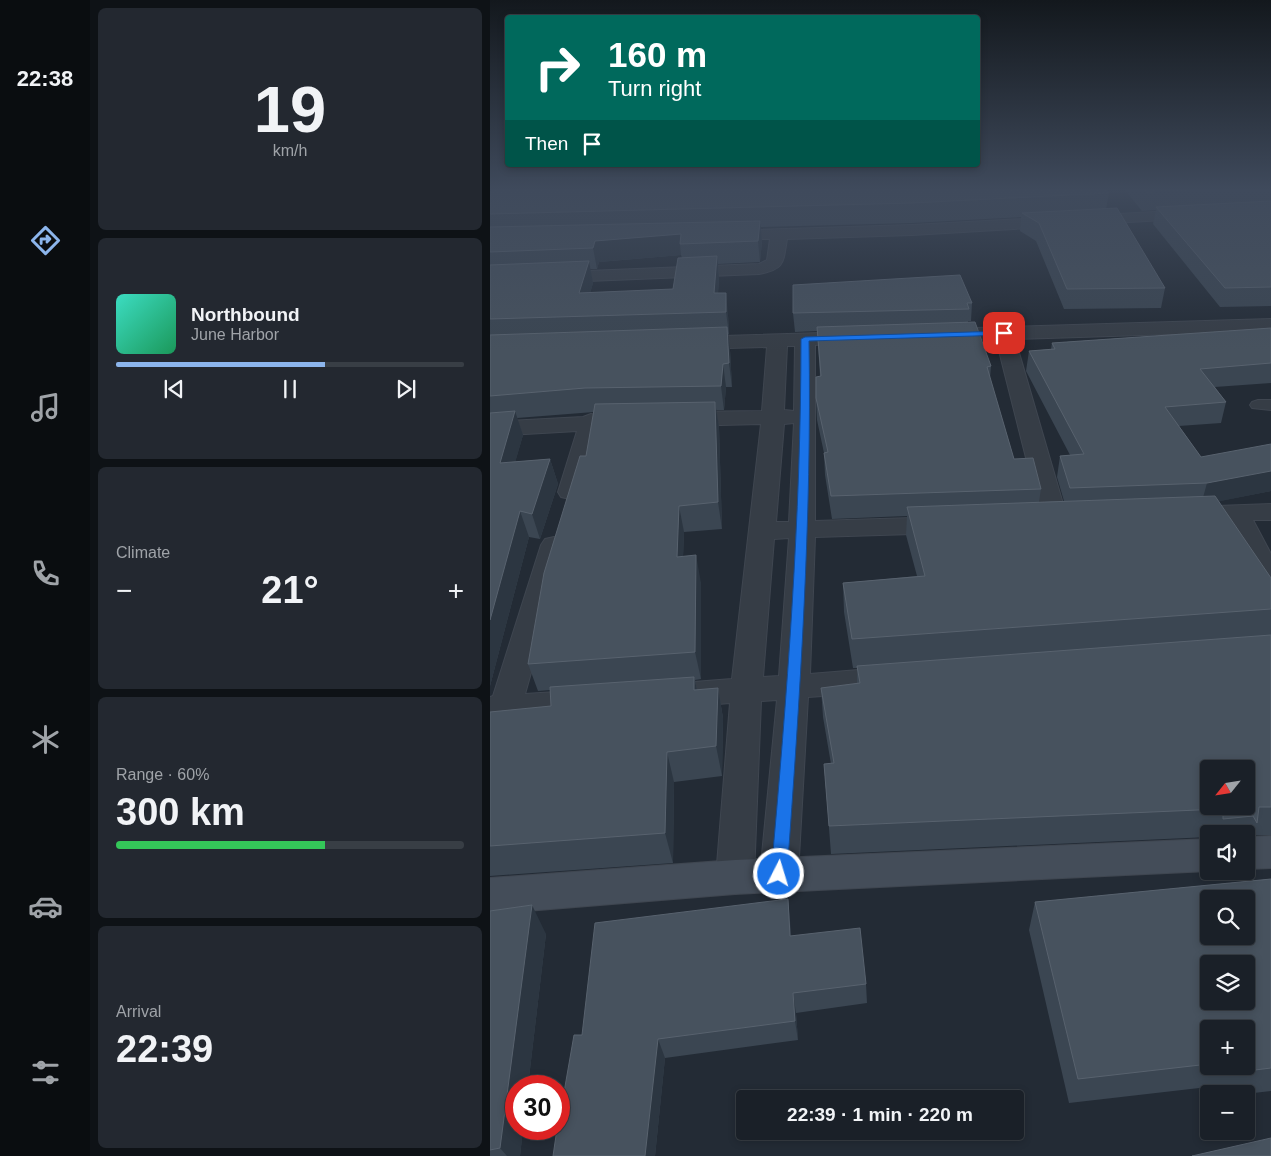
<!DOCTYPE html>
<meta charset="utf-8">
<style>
body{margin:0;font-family:Arial,sans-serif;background:#232830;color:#f1f3f6;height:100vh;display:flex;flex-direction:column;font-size:19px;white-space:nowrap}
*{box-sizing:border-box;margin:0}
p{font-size:16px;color:#9fa3a8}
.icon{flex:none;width:28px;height:28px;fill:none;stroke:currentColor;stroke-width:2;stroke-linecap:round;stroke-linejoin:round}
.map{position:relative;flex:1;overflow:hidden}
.drawer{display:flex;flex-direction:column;gap:8px;padding:8px;background:#0e1216;width:400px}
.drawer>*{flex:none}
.guide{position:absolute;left:15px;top:15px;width:475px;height:152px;border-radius:5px;box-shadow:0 2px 8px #0003,0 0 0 1px #383e45;background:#00695c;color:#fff;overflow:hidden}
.needle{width:32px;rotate:240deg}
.buttons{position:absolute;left:710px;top:760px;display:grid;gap:10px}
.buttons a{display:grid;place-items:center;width:55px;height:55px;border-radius:5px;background:#1a2028;box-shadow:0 2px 8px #0003,0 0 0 1px #383e45;font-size:25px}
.speed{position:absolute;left:15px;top:1075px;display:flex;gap:10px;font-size:25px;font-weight:700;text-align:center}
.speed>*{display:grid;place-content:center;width:65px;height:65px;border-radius:50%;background:#1a2028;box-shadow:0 2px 8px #0003,0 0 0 1px #383e45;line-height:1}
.speed .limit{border:8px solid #d22;background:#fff;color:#111}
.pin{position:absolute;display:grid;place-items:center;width:42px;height:42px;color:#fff;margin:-21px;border-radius:10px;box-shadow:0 2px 8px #0006}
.me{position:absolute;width:55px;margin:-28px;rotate:5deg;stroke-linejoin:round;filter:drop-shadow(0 0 4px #0008)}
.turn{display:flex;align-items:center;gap:18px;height:105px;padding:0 20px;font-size:22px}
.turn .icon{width:65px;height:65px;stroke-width:2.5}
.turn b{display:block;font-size:35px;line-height:42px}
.then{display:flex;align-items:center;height:48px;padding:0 20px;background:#0003;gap:10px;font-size:19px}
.big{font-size:38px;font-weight:700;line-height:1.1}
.drawer .widget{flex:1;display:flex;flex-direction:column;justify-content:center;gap:8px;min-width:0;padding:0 18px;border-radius:8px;background:#232830}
.drawer .dial{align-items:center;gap:0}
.dial b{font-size:65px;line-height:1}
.song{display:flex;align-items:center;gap:15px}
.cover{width:60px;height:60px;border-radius:8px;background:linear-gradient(135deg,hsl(170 70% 55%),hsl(150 70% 35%))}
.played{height:5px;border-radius:2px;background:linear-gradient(90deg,#8cb5ec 60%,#383e45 60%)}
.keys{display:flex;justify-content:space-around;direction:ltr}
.heat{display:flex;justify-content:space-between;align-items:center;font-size:28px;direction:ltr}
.charge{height:8px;border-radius:4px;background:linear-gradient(90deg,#34c759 60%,#383e45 0)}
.trip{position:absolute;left:246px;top:1090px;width:288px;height:50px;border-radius:5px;background:#1a2028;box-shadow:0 2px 8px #0003,0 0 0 1px #383e45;font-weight:700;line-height:50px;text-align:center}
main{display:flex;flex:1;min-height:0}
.tabs{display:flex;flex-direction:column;width:90px;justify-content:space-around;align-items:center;background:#0a0d10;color:#9fa3a8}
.tabs .icon{width:35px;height:35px}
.tabs .on{color:#8cb5ec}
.tabs b{font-size:22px;color:#f1f3f6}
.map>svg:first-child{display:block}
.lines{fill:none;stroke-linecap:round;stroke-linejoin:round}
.lane-casing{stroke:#3f4650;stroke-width:2}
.street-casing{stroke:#3f4650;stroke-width:2}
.secondary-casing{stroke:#3f4650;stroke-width:2}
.lane{fill:#363d46;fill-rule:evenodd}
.street{fill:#363d46;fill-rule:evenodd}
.secondary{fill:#444d59;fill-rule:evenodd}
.wall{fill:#3b4652;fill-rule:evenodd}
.shaded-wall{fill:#2c3641}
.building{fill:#47525e;stroke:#58626e;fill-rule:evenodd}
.route{fill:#1a73e8;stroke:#114b97}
</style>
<main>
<nav class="tabs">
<b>22:38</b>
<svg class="icon on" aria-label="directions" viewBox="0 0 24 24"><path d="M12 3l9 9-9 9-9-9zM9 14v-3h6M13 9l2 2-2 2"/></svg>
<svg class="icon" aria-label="music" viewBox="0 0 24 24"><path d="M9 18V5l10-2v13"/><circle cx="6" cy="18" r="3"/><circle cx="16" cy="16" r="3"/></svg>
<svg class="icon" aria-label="phone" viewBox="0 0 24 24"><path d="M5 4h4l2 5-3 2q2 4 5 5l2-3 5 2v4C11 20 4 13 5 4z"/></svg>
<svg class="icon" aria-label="climate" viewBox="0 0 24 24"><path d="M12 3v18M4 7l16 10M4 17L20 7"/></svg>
<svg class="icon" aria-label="car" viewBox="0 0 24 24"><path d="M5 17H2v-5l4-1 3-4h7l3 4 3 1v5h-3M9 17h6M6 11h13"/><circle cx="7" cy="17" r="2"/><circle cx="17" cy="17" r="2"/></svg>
<svg class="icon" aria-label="filters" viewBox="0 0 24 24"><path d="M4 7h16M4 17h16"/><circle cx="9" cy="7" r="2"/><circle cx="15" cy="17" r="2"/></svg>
</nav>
<section class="drawer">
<div class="widget dial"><b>19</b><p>km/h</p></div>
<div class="widget">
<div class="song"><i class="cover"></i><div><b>Northbound</b><p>June Harbor</p></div></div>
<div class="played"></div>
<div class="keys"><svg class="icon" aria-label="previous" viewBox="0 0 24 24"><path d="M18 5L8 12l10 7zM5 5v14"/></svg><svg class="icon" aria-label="pause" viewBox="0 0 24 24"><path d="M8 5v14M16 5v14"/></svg><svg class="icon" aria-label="next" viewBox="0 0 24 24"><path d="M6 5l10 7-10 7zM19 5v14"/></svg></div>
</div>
<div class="widget"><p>Climate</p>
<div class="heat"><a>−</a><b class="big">21°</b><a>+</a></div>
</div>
<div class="widget"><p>Range · 60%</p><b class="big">300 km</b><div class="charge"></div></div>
<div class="widget"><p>Arrival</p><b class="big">22:39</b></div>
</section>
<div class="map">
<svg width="781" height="1156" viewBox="0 0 781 1156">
<rect width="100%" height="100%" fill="#232b35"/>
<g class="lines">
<!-- lane casing -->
<g class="lane-casing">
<path id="lane" d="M768 400H781V410L762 408 760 405 762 402Z"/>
</g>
<!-- street casing -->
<g class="street-casing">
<g id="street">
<path d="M702 210 707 212 710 215 707 218 422 235 297 239C293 263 295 269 269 274L0 285V275L269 264 277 260 280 239H227L225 236 227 233 233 231 422 225Z"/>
<path d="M781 319V331L525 339 578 521 574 527 565 529 556 527 552 521 506 339 451 341 444 339 441 335 444 331 451 329Z"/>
<path d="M366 332 373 334 376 338 373 342 325 345V521L455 517 464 519 468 525 464 531 455 533 325 537 320 674 405 667 416 671 420 679 416 687 405 691 318 697 308 875 302 887 289 892 276 887 270 875 287 700 271 701 264 877 258 889 245 894 232 889 226 877 240 703 191 707 180 703 175 695 180 687 191 683 242 679 271 424 190 426 182 424 179 419 182 414 190 412 272 411 277 347 201 349 194 347 191 343 194 339 201 337ZM297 346H305L304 411 294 410ZM304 423 299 522H286L294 424ZM299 538 289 676 273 677 284 539Z"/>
<path d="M101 414C116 418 132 412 147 416L150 421 147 426 110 429 92 492 89 497 80 499 71 497 68 492 87 431 0 436V422L93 417Z"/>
<path d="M781 504V520H763L781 554V588L771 586 738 521 700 523 691 521 687 515 691 509 700 507Z"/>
<path d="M64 537 73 539 77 545 35 694 98 690 109 693 114 702 109 711 98 714 0 721V697L3 696 51 545 55 539Z"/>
</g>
</g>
<!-- secondary casing -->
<g class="secondary-casing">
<g id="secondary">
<path d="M781 836V868L756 869V837Z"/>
<path d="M719 839V871L245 894 0 914V878L245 860Z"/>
</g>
</g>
<!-- lane -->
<use href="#lane" class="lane"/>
<!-- street -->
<use href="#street" class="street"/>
<!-- secondary -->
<use href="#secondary" class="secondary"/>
</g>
<!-- wall -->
<g class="wall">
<path d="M635 190H781V306L730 307 663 224 666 210 652 211Z"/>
<path d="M619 193 616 209 675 288 671 308 574 309 546 241 530 231 531 217 422 223 270 227 272 241 270 262 228 264 229 278 228 293 238 315 239 334 238 335 240 350 242 387H236L234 410H226L229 427 232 529 194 532 193 557 211 583V679L205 680 207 690 228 688 233 718 232 776 184 782 183 863 0 876V712L61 706 60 690 48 691 38 664 96 456 104 412 27 418 33 435 25 462 60 459 68 484 50 539 39 537 0 686V194ZM191 255 192 258 183 289 100 293 103 283 100 269H107L109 262Z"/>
<path d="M482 303 481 321H478V323L501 366 500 378 524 459 551 489 549 502 574 501 567 477 570 456 580 455 536 371 539 351 561 349 562 343 781 328V383L725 387 736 402 731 423 689 426 711 457 781 491 729 501 781 609V835H761L756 845V834H719V837L341 854 334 764H341L333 717 331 688 367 684V668H363L354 612 353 583 427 576 416 535 417 516 342 519 335 475 334 453 327 420 326 398 330 376 327 331 305 332 303 313Z"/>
<path d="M781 879V1091L755 1094H748L744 1084 579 1103 539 930 545 902ZM719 1029H756V1066H719Z"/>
<path d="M298 899 301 936 376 984 377 1003 306 1013 308 1040 175 1058 165 1156H63L92 1035Z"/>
<path d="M0 911 56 934 38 1086H26V1129H33L30 1156H0Z"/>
</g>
<!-- shaded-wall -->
<g class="shaded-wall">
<path d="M270 221 272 241 270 262 268 241Z"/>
<path d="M191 234 190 244 191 255 109 262 107 269 103 248 105 241Z"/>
<path d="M227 256 229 278 227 312 224 293Z"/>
<path d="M99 261 103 283 94 315 89 293Z"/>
<path d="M236 293 238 315 239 334 236 312Z"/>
<path d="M237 327 240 350 242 387 239 363Z"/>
<path d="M233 364 236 387 234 410 231 386Z"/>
<path d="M225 402 229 427 232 529 228 502Z"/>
<path d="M25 411 33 435 18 488 10 463Z"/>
<path d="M60 459 68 484 50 539 42 514Z"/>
<path d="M781 471V491L711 505 717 483Z"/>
<path d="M189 506 194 532 192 584 187 557Z"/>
<path d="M30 511 39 537 0 686V620Z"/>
<path d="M206 555 211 583V679L205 652Z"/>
<path d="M204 677 211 707 204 690Z"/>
<path d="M228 688 233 718 232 776 226 746Z"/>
<path d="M177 752 184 782 183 863 175 833Z"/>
<path d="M298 899 300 920 303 957 300 936Z"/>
<path d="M42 905 56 934 38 1086H26V1129H33L30 1156H17L10 1148Z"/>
<path d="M303 993 306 1013 308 1040 305 1021Z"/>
<path d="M168 1039 175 1058 165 1156H155Z"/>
</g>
<!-- building -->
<g class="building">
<path d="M2 190H616L619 193 422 203 0 214V194Z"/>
<path d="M654 190H696L656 192Z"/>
<path d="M781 201V287L735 288 666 207Z"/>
<path d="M627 208 675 288 577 289 549 223 532 213Z"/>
<path d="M270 221 268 241 190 244 191 234 105 241 103 248 0 252V227Z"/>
<path d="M227 256 224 293H236V312L0 319V265L99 261 89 293 183 289 188 258Z"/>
<path d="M470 275 482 303H477L479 309 303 313V285Z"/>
<path d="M485 322 501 366 497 367 524 459 543 458 551 489 341 496 334 453 338 452 326 398V377L331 376 327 327Z"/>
<path d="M237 327 239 363 233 364 231 386 95 388 0 396V335Z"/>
<path d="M781 328V363L710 369 736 402 675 407 711 457 781 444V471L717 483 580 488 570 456 594 454 539 351 565 349 562 343Z"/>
<path d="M225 402 228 502 189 506 187 557 206 555 205 652 38 664 54 573 90 456H96L105 404Z"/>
<path d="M25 411 10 463 60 459 42 514 30 511 0 620V413Z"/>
<path d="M725 496 781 578V609L362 639 353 583 435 576 417 507Z"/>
<path d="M781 635V807H769L767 823 763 816 733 819V811L731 809 339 826 334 764 344 763 331 688 370 683 367 666ZM719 769H756V806H719Z"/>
<path d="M204 677V690L228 688 226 746 177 752 175 833 0 846V712L61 706 60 687Z"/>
<path d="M781 879V1068L765 1070 761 1059 756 1060V1029H719V1064L588 1079 545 902ZM719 899H756V936H719ZM719 964H756V1001H719Z"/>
<path d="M298 899 300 936 370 928 376 984 303 993 305 1021 168 1039 155 1156H63L67 1129H69V1121L84 1035H92L105 923Z"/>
<path d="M42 905 10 1148 0 1150V911Z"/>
<path d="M781 1138V1156H702Z"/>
</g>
<!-- sky -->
<linearGradient id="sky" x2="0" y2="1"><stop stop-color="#13181d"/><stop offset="0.54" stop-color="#3f4a5c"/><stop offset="1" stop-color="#3f4a5c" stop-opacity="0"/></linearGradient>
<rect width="781" height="351" fill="url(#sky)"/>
<!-- route -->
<path class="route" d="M514 331H517V335L319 341C322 519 310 697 297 874L294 879 289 881 284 879 281 874C297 696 311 518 311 339L315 337Z"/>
</svg>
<div class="buttons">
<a><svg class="needle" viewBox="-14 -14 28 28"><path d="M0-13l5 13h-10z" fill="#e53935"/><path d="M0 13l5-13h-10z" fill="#9fa3a8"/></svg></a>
<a><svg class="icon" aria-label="sound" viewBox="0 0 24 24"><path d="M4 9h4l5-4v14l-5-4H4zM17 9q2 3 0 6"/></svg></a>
<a><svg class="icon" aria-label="search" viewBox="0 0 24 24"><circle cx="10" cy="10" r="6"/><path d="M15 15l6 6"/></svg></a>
<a><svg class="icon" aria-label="layers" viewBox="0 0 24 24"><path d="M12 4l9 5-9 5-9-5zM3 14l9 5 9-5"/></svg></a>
<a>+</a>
<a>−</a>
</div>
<div class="speed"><div class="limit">30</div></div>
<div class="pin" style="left:514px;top:333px;background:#d93025"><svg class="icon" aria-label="arrive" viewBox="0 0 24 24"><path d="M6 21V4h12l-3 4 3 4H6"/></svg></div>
<svg class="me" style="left:289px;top:874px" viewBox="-20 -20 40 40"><circle r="17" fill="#1a73e8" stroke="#fff" stroke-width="3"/><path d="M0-11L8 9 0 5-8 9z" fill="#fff"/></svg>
<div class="trip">22:39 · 1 min · 220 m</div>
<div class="guide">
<div class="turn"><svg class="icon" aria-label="right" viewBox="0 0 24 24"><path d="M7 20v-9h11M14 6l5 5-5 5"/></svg><div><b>160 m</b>Turn right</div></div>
<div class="then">Then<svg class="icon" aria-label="arrive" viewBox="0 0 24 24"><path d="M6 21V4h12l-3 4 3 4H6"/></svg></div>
</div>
</div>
</main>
